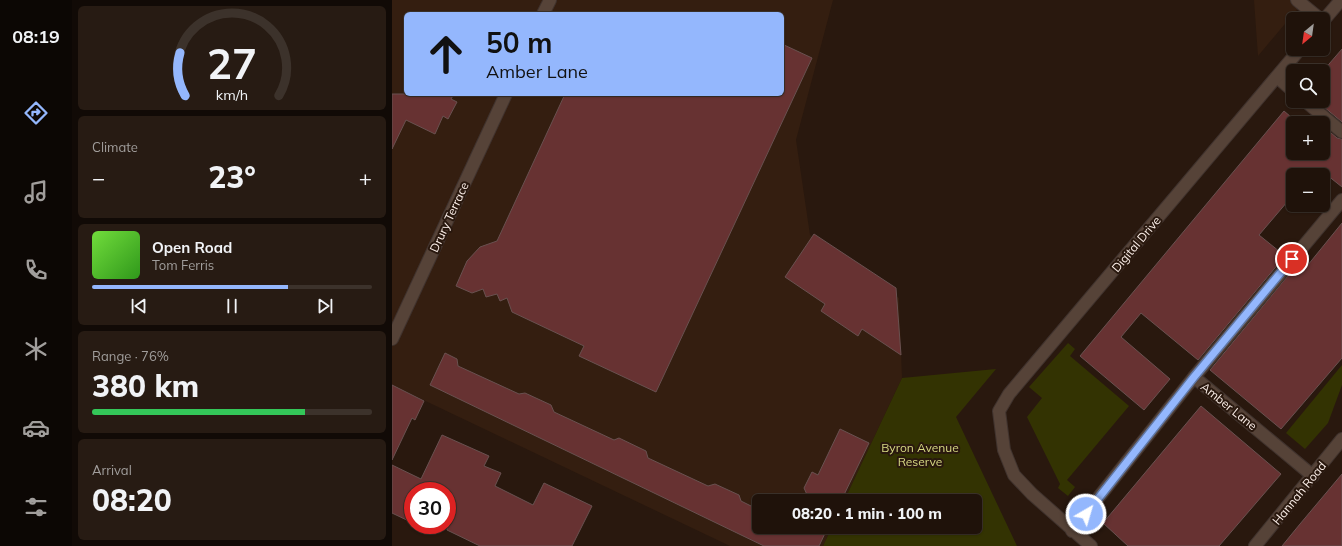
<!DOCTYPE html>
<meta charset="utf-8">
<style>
body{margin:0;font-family:Mulish,sans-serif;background:#271b13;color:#f1f3f6;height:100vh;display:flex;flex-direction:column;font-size:15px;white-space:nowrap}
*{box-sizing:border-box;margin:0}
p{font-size:13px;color:#a19e9c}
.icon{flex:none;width:22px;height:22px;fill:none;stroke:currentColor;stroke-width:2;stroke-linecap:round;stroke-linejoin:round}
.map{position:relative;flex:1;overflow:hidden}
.drawer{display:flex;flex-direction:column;gap:6px;padding:6px;background:#110a06;width:320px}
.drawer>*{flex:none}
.guide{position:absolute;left:12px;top:12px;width:380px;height:84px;border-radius:6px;box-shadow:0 1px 3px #0004,0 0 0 1px #3c322b;background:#94b7fd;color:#111;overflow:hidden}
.needle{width:26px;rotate:209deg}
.fabs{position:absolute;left:894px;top:12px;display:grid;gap:8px}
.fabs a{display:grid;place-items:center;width:44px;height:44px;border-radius:6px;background:#1f120a;box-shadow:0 1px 3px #0004,0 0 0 1px #3c322b;font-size:20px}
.speed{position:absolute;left:12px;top:482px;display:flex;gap:8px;font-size:20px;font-weight:700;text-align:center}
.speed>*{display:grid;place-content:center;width:52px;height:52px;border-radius:50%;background:#1f120a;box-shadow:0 1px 3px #0004,0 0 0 1px #3c322b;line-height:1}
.speed .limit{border:6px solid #d22;background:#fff;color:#111}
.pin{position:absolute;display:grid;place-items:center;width:34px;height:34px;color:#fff;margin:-17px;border:2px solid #fff;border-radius:50%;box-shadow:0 1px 4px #0007}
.me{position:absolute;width:44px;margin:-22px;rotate:38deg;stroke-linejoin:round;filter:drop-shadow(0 0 3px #0008)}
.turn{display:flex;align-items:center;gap:14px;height:84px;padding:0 16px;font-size:18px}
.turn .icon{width:52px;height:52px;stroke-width:2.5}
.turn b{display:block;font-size:28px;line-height:34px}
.big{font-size:30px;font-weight:800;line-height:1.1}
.drawer .tile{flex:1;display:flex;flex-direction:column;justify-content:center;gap:6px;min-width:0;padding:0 14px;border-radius:6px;background:#271b13}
.drawer .dial{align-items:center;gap:0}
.dial svg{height:104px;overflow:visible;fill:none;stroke:#3c322b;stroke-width:7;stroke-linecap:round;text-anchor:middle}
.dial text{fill:#f1f3f6;stroke:none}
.song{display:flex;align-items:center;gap:12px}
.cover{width:48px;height:48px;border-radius:6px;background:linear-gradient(135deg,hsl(100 70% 55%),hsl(110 70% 35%))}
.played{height:4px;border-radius:2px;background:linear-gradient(90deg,#94b7fd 70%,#3c322b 70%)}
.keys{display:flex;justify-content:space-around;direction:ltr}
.heat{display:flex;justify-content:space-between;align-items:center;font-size:22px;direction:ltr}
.charge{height:6px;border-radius:3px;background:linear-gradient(90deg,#34c759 76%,#3c322b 0)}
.trip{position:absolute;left:360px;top:494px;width:230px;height:40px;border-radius:6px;background:#1f120a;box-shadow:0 1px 3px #0004,0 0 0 1px #3c322b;font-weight:800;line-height:40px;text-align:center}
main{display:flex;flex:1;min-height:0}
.menu{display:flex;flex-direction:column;width:72px;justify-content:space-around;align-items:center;background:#0c0704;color:#a19e9c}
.menu .icon{width:28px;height:28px}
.menu .current{color:#94b7fd}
.menu b{font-size:18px;color:#f1f3f6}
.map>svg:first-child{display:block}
.built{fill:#341e10;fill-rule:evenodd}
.green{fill:#333302}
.building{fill:#673232;stroke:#695150}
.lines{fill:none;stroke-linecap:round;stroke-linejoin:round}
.minor-casing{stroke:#40332e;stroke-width:14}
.minor{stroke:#564338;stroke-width:12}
.route-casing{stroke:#6077a4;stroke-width:10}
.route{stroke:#94b7fd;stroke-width:7}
.labels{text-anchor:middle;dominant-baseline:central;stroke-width:4;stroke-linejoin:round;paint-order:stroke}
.street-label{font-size:12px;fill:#faede7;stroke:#29180e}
.park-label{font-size:12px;fill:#d6d883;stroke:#29180e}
</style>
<main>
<nav class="menu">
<b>08:19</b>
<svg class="icon current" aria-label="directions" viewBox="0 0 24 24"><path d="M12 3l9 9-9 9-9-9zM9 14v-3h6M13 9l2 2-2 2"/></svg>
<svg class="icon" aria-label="music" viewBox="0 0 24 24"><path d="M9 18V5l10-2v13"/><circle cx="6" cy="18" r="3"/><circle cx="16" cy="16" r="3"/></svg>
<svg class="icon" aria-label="phone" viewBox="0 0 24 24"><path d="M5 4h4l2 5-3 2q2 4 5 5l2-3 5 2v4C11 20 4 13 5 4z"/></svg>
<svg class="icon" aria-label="climate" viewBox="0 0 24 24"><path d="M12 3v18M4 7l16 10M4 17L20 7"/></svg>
<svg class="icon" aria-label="car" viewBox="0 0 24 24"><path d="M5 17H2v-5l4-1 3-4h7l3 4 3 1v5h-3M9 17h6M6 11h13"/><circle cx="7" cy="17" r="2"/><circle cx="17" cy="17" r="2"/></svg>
<svg class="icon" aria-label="filters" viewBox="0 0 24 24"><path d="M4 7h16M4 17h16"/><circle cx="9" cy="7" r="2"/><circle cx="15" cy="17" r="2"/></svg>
</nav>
<section class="drawer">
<div class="tile dial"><svg viewBox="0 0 100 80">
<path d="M14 69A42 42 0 1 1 86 69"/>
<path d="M14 69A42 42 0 0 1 10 36" stroke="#94b7fd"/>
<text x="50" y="56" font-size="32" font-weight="700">27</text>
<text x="50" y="72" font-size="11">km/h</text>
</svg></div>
<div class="tile"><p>Climate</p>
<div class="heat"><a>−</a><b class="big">23°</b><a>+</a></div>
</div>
<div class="tile">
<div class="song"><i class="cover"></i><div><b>Open Road</b><p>Tom Ferris</p></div></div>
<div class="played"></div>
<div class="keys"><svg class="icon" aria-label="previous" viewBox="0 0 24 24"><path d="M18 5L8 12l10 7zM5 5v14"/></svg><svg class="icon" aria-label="pause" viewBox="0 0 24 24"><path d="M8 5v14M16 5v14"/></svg><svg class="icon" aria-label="next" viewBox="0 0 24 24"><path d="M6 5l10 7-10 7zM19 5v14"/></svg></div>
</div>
<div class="tile"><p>Range · 76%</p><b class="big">380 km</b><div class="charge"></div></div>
<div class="tile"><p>Arrival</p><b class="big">08:20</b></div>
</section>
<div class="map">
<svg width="950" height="546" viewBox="0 0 950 546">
<rect width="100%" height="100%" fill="#29180e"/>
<!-- built -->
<g class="built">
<path d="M0 0H441L404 140 418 235 507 298 510 378 452 501H367V527H440L431 546H338L0 385ZM14 14H390V94H14Z"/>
<path d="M862 0H913L866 56Z"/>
</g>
<!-- green -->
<g class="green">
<path d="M676 343 683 349 678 356 737 406 675 480 683 487 676 496 666 488 668 484 635 417 650 398 637 387Z"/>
<path d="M950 365V385L936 423 913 449 894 433Z"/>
<path d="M604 369 564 417 625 546H431L440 527H583V501H452L510 378Z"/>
</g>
<!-- building -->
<g class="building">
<path d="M390 44 420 58 264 392 187 356 192 346 120 312 115 298 108 301 105 294 94 297 91 289 80 293 64 286 75 261 88 247 105 241 173 94H390Z"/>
<path d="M950 49V122L932 107 935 103 931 100V71Z"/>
<path d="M0 94H62L59 99 65 102 56 119 51 116 43 134 14 120 0 149Z"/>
<path d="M892 111 906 123H901V153H931V126L945 138 950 139V187L935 175H901V195L867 235 893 256 806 360 749 313 729 337 778 379 752 410 688 356Z"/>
<path d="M950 223V358L889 429 818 370 904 266 911 271Z"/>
<path d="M422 234 504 288 509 355 470 329 466 336 429 311 433 304 393 277Z"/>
<path d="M53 353 65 359 66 366 127 394 133 393 159 405 162 412 222 440 227 438 254 451 256 458 316 486 323 484 347 495 349 501 367 510V527H436L427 546H372L38 385Z"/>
<path d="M0 385 32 401 23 420 20 418 0 460Z"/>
<path d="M809 406 889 474 827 546H736L711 523Z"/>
<path d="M448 429 477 443 449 501H415L417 499 412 488 420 472 426 475Z"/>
<path d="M50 435 97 456 92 466 109 473 103 486 141 505 152 483 200 506 180 546H88L55 530V491H21V523L0 513V465L29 479Z"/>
<path d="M950 474V546H890L908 524Z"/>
</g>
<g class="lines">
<!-- minor casing -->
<g class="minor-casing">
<g id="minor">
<path d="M905 0 928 19"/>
<path d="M151 14 158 0"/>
<path d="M931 21 949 0"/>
<path d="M885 77 901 91"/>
<path d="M913 101 950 132"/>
<path d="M0 339 114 94"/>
<path d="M921 476 802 377 950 200"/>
<path d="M680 531 802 377"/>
<path d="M699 546 640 494 622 475 612 450 607 411 617 394 908 49"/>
<path d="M863 546 950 439"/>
</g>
</g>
<!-- minor -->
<use href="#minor" class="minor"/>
</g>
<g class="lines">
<!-- route casing -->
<g class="route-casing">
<path id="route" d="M694 514 802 377 900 259"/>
</g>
<!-- route -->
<use href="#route" class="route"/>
</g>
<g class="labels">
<!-- street labels -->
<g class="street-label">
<text transform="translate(57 217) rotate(-65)">Drury Terrace</text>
<text transform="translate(744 244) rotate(-50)">Digital Drive</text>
<text transform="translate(837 406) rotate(39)">Amber Lane</text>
<text transform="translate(907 493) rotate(-51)">Hannah Road</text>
</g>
<!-- park labels -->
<g class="park-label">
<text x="528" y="447">Byron Avenue<tspan x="528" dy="14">Reserve</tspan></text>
</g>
</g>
</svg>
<div class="fabs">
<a><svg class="needle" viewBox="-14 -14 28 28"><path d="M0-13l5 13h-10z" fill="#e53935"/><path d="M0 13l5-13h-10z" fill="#a19e9c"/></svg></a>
<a><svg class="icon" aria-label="search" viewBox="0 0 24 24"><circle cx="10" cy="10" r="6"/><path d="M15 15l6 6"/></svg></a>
<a>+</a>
<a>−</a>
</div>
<div class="speed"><div class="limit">30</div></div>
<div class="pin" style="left:900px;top:259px;background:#d93025"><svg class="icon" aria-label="arrive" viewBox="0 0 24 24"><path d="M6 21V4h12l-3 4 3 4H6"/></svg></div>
<svg class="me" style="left:694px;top:514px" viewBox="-20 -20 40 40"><circle r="17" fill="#94b7fd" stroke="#fff" stroke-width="3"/><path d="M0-11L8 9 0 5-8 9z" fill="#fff"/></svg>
<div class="trip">08:20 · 1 min · 100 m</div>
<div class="guide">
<div class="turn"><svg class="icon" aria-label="ahead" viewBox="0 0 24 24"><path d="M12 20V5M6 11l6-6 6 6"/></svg><div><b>50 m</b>Amber Lane</div></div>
</div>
</div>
</main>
